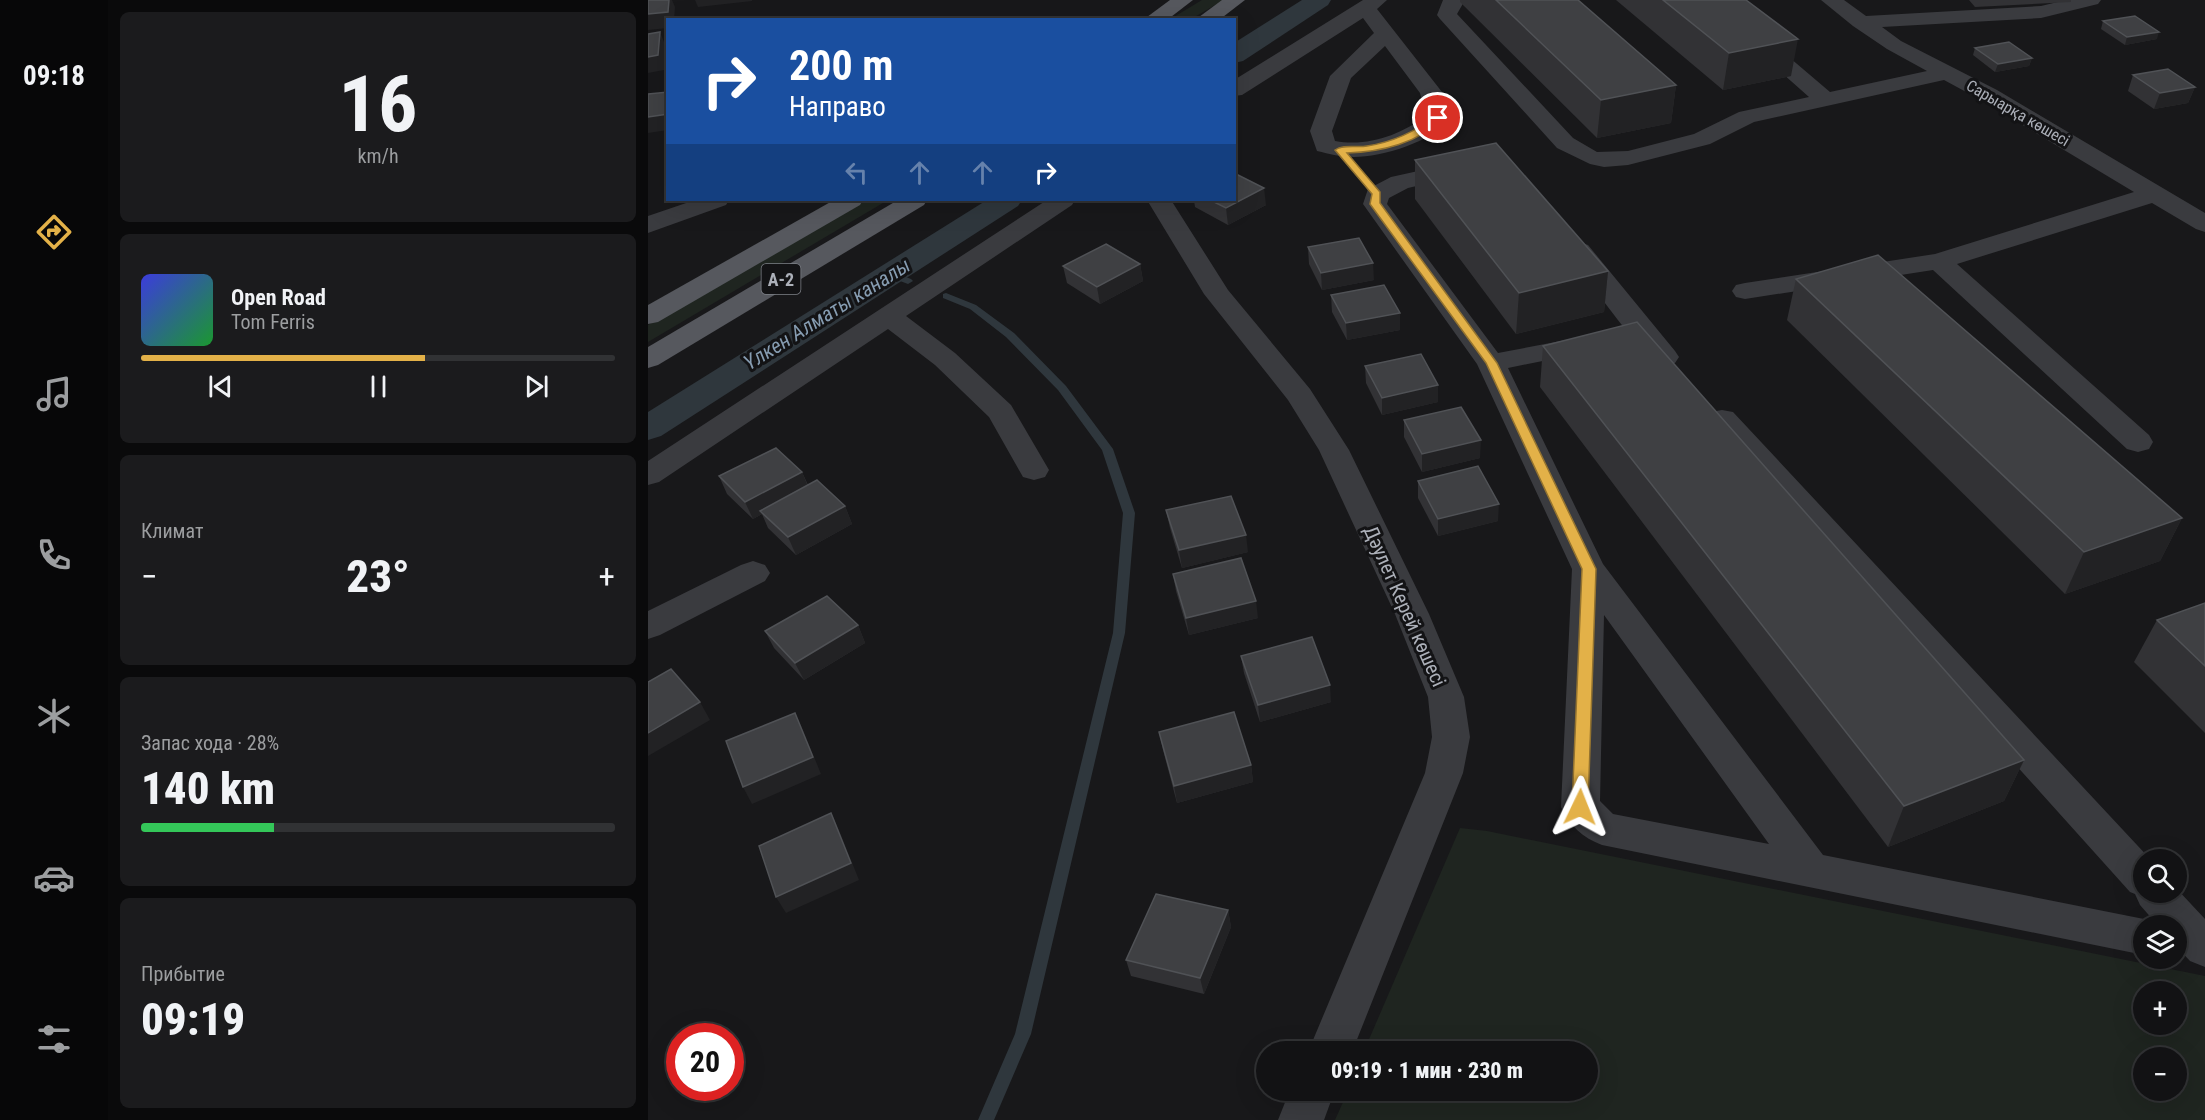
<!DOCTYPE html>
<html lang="ru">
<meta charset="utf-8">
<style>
body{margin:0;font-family:"Roboto Condensed",sans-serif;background:#1b1b1d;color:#f1f3f6;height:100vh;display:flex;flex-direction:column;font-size:22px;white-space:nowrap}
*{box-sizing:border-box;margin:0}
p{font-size:20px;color:#9c9ea0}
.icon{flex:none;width:33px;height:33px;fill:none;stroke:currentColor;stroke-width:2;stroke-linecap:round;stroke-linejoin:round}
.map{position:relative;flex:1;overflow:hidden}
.drawer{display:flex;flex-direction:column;gap:12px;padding:12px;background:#0a0a0b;width:540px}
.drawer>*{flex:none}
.hud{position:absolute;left:18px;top:18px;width:570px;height:183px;border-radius:0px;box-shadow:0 6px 24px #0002,0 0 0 2px #313234;background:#1a4fa0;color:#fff;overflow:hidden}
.buttons{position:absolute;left:1485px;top:849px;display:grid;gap:12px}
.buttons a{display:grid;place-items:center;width:54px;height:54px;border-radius:50%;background:#121214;box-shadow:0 6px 24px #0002,0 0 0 2px #313234;font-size:30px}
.speed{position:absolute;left:18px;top:1023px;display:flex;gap:12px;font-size:30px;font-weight:700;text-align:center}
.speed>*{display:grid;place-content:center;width:78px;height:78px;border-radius:50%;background:#121214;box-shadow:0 6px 24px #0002,0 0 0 2px #313234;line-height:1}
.speed .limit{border:9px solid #d22;background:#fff;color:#111}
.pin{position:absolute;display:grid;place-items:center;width:51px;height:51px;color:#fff;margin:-26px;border:3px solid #fff;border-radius:50%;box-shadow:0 2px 6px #0007}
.me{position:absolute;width:66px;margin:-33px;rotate:2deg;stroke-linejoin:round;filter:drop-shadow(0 0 4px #0008)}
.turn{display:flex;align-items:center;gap:21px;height:126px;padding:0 24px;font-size:27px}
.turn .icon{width:78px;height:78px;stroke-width:2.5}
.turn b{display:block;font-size:42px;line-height:51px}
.lanes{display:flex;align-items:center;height:57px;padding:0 24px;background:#0003;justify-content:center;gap:30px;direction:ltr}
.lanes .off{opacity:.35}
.big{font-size:45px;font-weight:800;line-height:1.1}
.drawer .widget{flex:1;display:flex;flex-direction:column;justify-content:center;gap:9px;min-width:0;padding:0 21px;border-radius:9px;background:#1b1b1d}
.drawer .dial{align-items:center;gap:0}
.dial b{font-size:78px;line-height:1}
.song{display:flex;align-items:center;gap:18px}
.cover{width:72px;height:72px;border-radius:9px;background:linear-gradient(135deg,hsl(240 70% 55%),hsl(130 70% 35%))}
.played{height:6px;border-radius:3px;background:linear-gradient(90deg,#e3b148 60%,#313234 60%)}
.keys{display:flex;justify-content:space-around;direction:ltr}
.heat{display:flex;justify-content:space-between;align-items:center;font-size:33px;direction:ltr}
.charge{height:9px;border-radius:4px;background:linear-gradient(90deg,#34c759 28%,#313234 0)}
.trip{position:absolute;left:608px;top:1041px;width:342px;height:60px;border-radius:30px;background:#121214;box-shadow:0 6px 24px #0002,0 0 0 2px #313234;font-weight:800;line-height:60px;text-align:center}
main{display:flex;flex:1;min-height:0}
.tabs{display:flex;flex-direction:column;width:108px;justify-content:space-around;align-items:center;background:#070708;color:#9c9ea0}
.tabs .icon{width:42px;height:42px}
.tabs .on{color:#e3b148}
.tabs b{font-size:27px;color:#f1f3f6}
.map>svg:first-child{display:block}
.green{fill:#1f2520;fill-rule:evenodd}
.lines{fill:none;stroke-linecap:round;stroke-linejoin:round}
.stream{fill:#2f373d;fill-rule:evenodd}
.canal{fill:#2f373d;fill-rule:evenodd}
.minor{fill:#3a3b3f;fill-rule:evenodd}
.major{fill:#56585e;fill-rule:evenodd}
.wall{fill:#323235}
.shaded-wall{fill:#222224}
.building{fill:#3f4043;stroke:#505256;stroke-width:1.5}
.route{fill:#e3b148;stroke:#94732f;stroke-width:1.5}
.labels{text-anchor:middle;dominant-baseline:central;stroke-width:6;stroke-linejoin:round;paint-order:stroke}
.far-street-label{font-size:16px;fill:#acb0b9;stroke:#131315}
.shield{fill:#131315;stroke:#7e8188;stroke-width:1.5}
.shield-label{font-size:18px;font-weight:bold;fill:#acb0b9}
.street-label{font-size:20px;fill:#acb0b9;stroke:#131315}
.water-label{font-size:21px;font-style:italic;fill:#869cb1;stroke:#131315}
</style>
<main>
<nav class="tabs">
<b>09:18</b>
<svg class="icon on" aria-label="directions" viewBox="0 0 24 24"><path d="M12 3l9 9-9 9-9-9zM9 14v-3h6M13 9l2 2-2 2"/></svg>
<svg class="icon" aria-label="music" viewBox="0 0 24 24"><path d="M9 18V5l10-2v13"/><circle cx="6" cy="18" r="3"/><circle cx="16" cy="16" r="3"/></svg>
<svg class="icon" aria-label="phone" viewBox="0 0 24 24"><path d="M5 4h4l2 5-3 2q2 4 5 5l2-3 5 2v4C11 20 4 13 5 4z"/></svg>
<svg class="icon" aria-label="climate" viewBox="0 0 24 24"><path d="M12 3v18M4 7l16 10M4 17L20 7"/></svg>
<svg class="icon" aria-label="car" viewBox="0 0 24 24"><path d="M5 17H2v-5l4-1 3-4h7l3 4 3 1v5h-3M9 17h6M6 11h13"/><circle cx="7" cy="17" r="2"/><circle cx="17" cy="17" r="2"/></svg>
<svg class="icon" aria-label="filters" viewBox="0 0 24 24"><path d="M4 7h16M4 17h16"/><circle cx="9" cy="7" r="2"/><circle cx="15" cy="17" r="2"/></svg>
</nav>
<section class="drawer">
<div class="widget dial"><b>16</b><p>km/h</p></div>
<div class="widget">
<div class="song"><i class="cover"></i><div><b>Open Road</b><p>Tom Ferris</p></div></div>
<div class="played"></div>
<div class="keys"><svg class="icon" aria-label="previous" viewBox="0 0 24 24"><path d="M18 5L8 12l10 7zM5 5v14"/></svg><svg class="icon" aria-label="pause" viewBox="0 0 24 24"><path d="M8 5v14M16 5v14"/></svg><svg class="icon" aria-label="next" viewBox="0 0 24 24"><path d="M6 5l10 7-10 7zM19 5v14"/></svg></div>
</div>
<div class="widget"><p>Климат</p>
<div class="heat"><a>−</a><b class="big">23°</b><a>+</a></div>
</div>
<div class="widget"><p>Запас хода · 28%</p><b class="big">140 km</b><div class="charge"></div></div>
<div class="widget"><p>Прибытие</p><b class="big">09:19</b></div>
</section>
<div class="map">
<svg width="1557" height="1120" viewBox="0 0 1557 1120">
<rect width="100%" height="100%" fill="#18181a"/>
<!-- green -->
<g class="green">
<path d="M554 0H576L543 19 521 20Z"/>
<path d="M214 200H240L0 342V325Z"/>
<path d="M812 828 839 831 1557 976V1120H687L700 1091 939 1090V1052L716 1051ZM1496 992H1528V1024H1496ZM1496 1058H1528V1090H1496Z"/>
</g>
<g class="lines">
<!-- stream -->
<g class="stream">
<path d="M242 271 263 279 265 281 260 284 239 276V272Z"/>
<path d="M298 293 328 305 366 333 418 386 465 449 487 513 477 633 383 1034 346 1120H330L367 1034 465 633 475 513 454 450 410 390 358 337 322 309 295 298V294Z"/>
</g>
<!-- canal -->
<g class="canal">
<path d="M654 0H683L680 5 595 61 586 63V43Z"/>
<path d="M339 200H374L370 206 13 436 0 440V412Z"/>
</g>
<!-- minor -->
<g class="minor">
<path d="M715 0H739L729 9 794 92 801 118C785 142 734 157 706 157 694 157 681 154 669 151L662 131 682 76 726 33 715 18 594 95 586 96V80ZM737 46 772 93 778 116C752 135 720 147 687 141L684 131 703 78Z"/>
<path d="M795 0H817L809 14 925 138 949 152 980 151 1046 134 1091 112 1161 97 1052 0H1074L1182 92 1279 71 1239 49 1205 26 1173 0H1196L1218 16 1393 6 1418 0H1453L1450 4 1393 18 1234 27 1253 41 1349 90 1557 213V232L1548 229 1504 203 1309 264 1501 435 1505 442 1501 449 1490 452 1479 449 1285 270 1097 299 1088 297 1084 291 1088 285 1097 283 1287 254 1486 192 1333 100 1296 80 1106 122 1062 144 980 165 956 167 942 164 909 148 792 19 789 15Z"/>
<path d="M811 162 819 164 823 169 819 174 760 188 741 198 739 204 850 353 939 336 949 338 953 344 949 350 860 368 955 564 1175 855 1506 921 1492 905 1487 894 1482 892 1063 426 1059 419 1063 412 1074 410 1085 412 1503 860H1496V892H1528V888L1557 919V967L1542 961 1528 946V926H1496V955L954 845C935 838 921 825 913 807L924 569 829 364 715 204 720 189 743 177ZM956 615 1121 844 965 814 952 801Z"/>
<path d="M47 200H81L78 205 0 233V216Z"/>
<path d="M399 200H427L424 205 258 316 307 353 363 405 401 470 397 477 386 480 375 477 341 417 287 365 240 329 11 482 0 485V461Z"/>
<path d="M499 200H523L580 290 662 389 701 450 781 614 816 697 822 737 815 773 704 1052H660L777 773 784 737 780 697 747 614 671 450 640 400 556 294Z"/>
<path d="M931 242 940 245 1027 351 1031 357 1027 363C1021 365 1015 366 1009 363 996 358 930 267 918 250L922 245Z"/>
<path d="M105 561 117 565 122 573 117 581 12 635 0 639V611L93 565Z"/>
<path d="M642 1090H687L676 1120H630Z"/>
</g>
<!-- major -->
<g class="major">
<path d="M522 0H545L519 20H495Z"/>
<path d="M574 0H597L571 20H547Z"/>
<path d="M186 200H215L212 205 10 322 0 324V305Z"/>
<path d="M250 200H279L276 205 10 365 0 368V347Z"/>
</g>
</g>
<!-- wall -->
<g class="wall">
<path d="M812 0H930L1028 85 1023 123 949 138 812 2Z"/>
<path d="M968 0H1098L1143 76 1075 90Z"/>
<path d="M1321 0H1423V2L1327 7Z"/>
<path d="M1455 21 1509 39 1477 45 1453 29Z"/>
<path d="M1327 48 1384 58 1381 66 1347 72 1325 55Z"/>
<path d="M1485 75 1547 87 1540 103 1506 109 1480 91Z"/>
<path d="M767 160 960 271 956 312 868 334 767 199Z"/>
<path d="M546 200H586L618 205 580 225 547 207Z"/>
<path d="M660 247 726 280 674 290 661 264Z"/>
<path d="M492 264 495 281 452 304 419 283 415 266Z"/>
<path d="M1148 279 1534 518 1512 561 1417 594 1139 320Z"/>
<path d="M683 295 752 313V330L699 340 684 312Z"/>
<path d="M895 346 1376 760 1356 801 1240 847 892 387Z"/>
<path d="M717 366 790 385V402L734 415 718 383Z"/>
<path d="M756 420 832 458 774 472 756 437Z"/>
<path d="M154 472 160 485 197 506 204 524 148 555 120 528 114 514 105 519 79 494 71 476Z"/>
<path d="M770 481 850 521 790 536 770 498Z"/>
<path d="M518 510 600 552 534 568 522 528Z"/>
<path d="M525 574 610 618 541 635 528 591Z"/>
<path d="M1557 603V733L1486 662 1509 620Z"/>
<path d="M210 625 217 643 156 680 126 648 117 631Z"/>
<path d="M593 656 683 702 612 722 596 673Z"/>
<path d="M511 732 603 765 605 782 529 803 515 750Z"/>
<path d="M580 910 583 927 556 994 483 976 478 960Z"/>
</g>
<!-- shaded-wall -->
<g class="shaded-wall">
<path d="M21 0H24L27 7 26 20H20V28L0 30V14Z"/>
<path d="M47 0H104V1L50 7Z"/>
<path d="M12 32 18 47 16 70 0 73V57Z"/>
<path d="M1511 32 1509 39 1477 45 1479 37Z"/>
<path d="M1150 39 1143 76 1075 90 1081 53Z"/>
<path d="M1384 58 1381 66 1347 72 1350 64Z"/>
<path d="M1028 85 1023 123 949 138 953 100Z"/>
<path d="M1547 87 1540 103 1506 109 1512 93Z"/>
<path d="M20 114V130L0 133V117Z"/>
<path d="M616 188 618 205 580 225 578 208Z"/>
<path d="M725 263 726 280 674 290 673 273Z"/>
<path d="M492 264 495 281 452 304 449 287Z"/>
<path d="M960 271 956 312 868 334 871 293Z"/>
<path d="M752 313V330L699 340 698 323Z"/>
<path d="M790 385V402L734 415V398Z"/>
<path d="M833 440 832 458 774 472V454Z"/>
<path d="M154 472 161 489 112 511 114 514 105 519 97 502Z"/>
<path d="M851 504 850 521 790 536V519Z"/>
<path d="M197 506 204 524 148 555 140 537Z"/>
<path d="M1534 518 1512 561 1417 594 1436 552Z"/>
<path d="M598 535 600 552 534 568 531 550Z"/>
<path d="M608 601 610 618 541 635 538 618Z"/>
<path d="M210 625 217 643 156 680 147 663Z"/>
<path d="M682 685 683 702 612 722 610 705Z"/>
<path d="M52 702 62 720 0 756V733Z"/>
<path d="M147 713 155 730 173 774 104 804 95 787Z"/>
<path d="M1376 760 1356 801 1240 847 1256 806Z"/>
<path d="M603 765 605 782 529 803 526 786Z"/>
<path d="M183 813 191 830 211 880 138 913 128 897Z"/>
<path d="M580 910 583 927 556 994 552 978Z"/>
</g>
<!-- building -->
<g class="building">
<path d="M0 0H21L20 12 0 14Z"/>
<path d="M848 0H930L1028 85 953 100Z"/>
<path d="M1015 0H1098L1150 39 1081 53Z"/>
<path d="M1487 16 1511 32 1479 37 1455 21Z"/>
<path d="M12 32 10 55 0 57V34Z"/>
<path d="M1361 42 1384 58 1350 64 1327 48Z"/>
<path d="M1520 69 1547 87 1512 93 1485 75Z"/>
<path d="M20 92V114L0 117V94Z"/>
<path d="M848 143 960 271 871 293 767 160Z"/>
<path d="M586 173 616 188 578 208 562 200H586Z"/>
<path d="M711 238 725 263 673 273 660 247Z"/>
<path d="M458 244 492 264 449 287 415 266Z"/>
<path d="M1230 255 1534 518 1436 552 1148 279Z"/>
<path d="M736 285 752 313 698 323 683 295Z"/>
<path d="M989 322 1376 760 1256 806 895 346Z"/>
<path d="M773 354 790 385 734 398 717 366Z"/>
<path d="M813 407 833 440 774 454 756 420Z"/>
<path d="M128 448 154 472 97 502 71 476Z"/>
<path d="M830 466 851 504 790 519 770 481Z"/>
<path d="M169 480 197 506 140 537 112 511Z"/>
<path d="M583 496 598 535 531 550 518 510Z"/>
<path d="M593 558 608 601 538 618 525 574Z"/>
<path d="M179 596 210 625 147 663 117 631Z"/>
<path d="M1557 603V666L1509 620Z"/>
<path d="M664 637 682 685 610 705 593 656Z"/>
<path d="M23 669 52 702 0 733V682Z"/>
<path d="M586 712 603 765 526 786 511 732Z"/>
<path d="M147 713 165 757 95 787 78 741Z"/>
<path d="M183 813 203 863 128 897 111 846Z"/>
<path d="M508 894 580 910 552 978 478 960Z"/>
</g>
<!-- route -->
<path class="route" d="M787 116 795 118C771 143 733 152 699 153L732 192V203L849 363 948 569 940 807 938 811 932 813 927 811 924 807 934 569 838 363 722 204 724 194 687 150C695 144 709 148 719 146 745 142 767 132 787 116Z"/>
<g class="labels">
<!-- far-street labels -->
<g class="far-street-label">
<text transform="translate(1370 113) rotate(30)">Сарыарқа көшесі</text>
</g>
<!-- shield labels -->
<rect class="shield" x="113.5" y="264" width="39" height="30" rx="4.5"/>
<g class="shield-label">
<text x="133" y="279">A-2</text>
</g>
<!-- street labels -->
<g class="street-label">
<text transform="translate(757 606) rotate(66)">Дәулет Керей көшесі</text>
</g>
<!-- water labels -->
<g class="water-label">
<text transform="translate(179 314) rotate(-32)">Үлкен Алматы каналы</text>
</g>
</g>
</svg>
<div class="buttons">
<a><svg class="icon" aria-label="search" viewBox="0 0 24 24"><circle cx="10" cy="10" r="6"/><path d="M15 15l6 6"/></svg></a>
<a><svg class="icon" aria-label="layers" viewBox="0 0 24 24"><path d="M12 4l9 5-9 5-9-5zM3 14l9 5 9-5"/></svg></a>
<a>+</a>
<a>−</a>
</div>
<div class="speed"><div class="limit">20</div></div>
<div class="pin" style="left:790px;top:118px;background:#d93025"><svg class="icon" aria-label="arrive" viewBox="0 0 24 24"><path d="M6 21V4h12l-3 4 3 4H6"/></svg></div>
<svg class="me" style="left:932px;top:807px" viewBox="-20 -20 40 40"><path d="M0-17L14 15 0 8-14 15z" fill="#e3b148" stroke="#fff" stroke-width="4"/></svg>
<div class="trip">09:19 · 1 мин · 230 m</div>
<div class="hud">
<div class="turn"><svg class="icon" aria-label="right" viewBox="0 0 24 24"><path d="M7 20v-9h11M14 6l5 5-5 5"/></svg><div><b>200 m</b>Направо</div></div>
<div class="lanes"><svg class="icon off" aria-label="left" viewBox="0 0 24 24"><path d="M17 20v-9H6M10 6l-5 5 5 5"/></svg><svg class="icon off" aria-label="ahead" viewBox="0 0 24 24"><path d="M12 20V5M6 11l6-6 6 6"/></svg><svg class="icon off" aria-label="ahead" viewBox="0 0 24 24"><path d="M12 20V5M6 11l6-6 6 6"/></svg><svg class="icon" aria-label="right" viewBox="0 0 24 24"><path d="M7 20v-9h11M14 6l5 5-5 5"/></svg></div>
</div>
</div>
</main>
